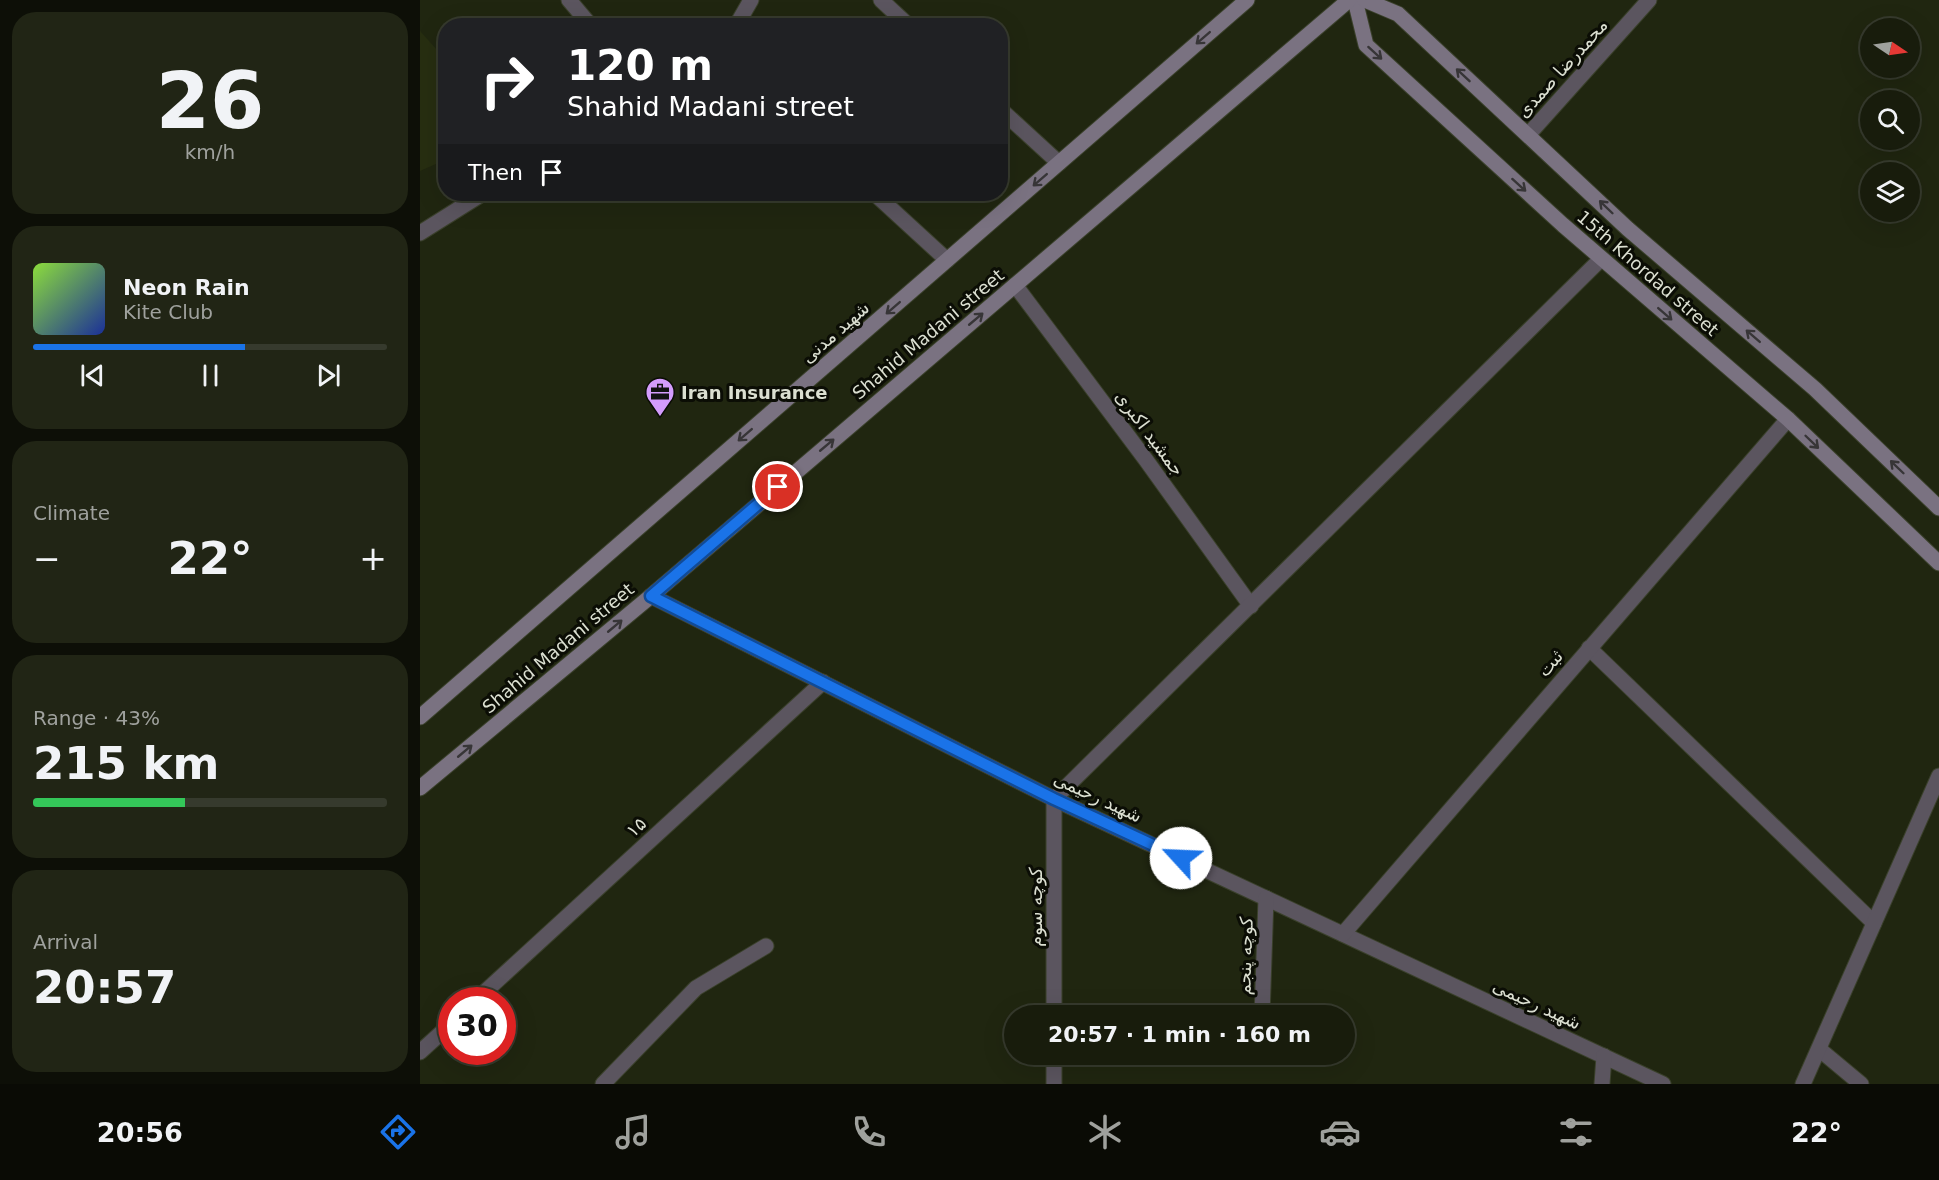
<!DOCTYPE html>
<meta charset="utf-8">
<style>
body{margin:0;font-family:"DejaVu Sans","Noto Naskh Arabic",sans-serif;background:#212515;color:#f1f3f6;height:100vh;display:flex;flex-direction:column;font-size:22px;white-space:nowrap}
*{box-sizing:border-box;margin:0}
p{font-size:20px;color:#9fa19d}
.icon{flex:none;width:33px;height:33px;fill:none;stroke:currentColor;stroke-width:2;stroke-linecap:round;stroke-linejoin:round}
.map{position:relative;flex:1;overflow:hidden}
.details{display:flex;flex-direction:column;gap:12px;padding:12px;background:#0d0f07;width:420px}
.details>*{flex:none}
.top-card{position:absolute;left:18px;top:18px;width:570px;height:183px;border-radius:24px;box-shadow:0 6px 24px #0002,0 0 0 2px #363a2d;background:#202124;color:#fff;overflow:hidden}
.needle{width:39px;rotate:103deg}
.tools{position:absolute;left:1440px;top:18px;display:grid;gap:12px}
.tools a{display:grid;place-items:center;width:60px;height:60px;border-radius:50%;background:#181c0c;box-shadow:0 6px 24px #0002,0 0 0 2px #363a2d;font-size:30px}
.speed{position:absolute;left:18px;top:987px;display:flex;gap:12px;font-size:30px;font-weight:700;text-align:center}
.speed>*{display:grid;place-content:center;width:78px;height:78px;border-radius:50%;background:#181c0c;box-shadow:0 6px 24px #0002,0 0 0 2px #363a2d;line-height:1}
.speed .limit{border:9px solid #d22;background:#fff;color:#111}
.pin{position:absolute;display:grid;place-items:center;width:51px;height:51px;color:#fff;margin:-26px;border:3px solid #fff;border-radius:50%;box-shadow:0 2px 6px #0007}
.me{position:absolute;width:66px;margin:-33px;rotate:295deg;stroke-linejoin:round;filter:drop-shadow(0 0 4px #0008)}
.turn{display:flex;align-items:center;gap:21px;height:126px;padding:0 30px;font-size:27px}
.turn .icon{width:78px;height:78px;stroke-width:2.5}
.turn b{display:block;font-size:42px;line-height:51px}
.then{display:flex;align-items:center;height:57px;padding:0 30px;background:#0003;gap:12px;font-size:22px}
.big{font-size:45px;font-weight:800;line-height:1.1}
.details .widget{flex:1;display:flex;flex-direction:column;justify-content:center;gap:9px;min-width:0;padding:0 21px;border-radius:24px;background:#212515}
.details .dial{align-items:center;gap:0}
.dial b{font-size:78px;line-height:1}
.song{display:flex;align-items:center;gap:18px}
.cover{width:72px;height:72px;border-radius:9px;background:linear-gradient(135deg,hsl(90 70% 55%),hsl(230 70% 35%))}
.played{height:6px;border-radius:3px;background:linear-gradient(90deg,#1a73e8 60%,#363a2d 60%)}
.keys{display:flex;justify-content:space-around;direction:ltr}
.heat{display:flex;justify-content:space-between;align-items:center;font-size:33px;direction:ltr}
.charge{height:9px;border-radius:4px;background:linear-gradient(90deg,#34c759 43%,#363a2d 0)}
.trip{position:absolute;left:584px;top:1005px;width:351px;height:60px;border-radius:30px;background:#181c0c;box-shadow:0 6px 24px #0002,0 0 0 2px #363a2d;font-weight:800;line-height:60px;text-align:center}
.tabs{display:flex;height:96px;justify-content:space-around;align-items:center;background:#0a0b05;color:#9fa19d}
.tabs .icon{width:42px;height:42px}
.tabs .selected{color:#1a73e8}
.tabs b{font-size:27px;color:#f1f3f6}
main{display:flex;flex:1;min-height:0}
.map>svg:first-child{display:block}
.built{fill:#272e11}
.lines{fill:none;stroke-linecap:round;stroke-linejoin:round}
.street-casing{stroke:#3a402b;stroke-width:17}
.secondary-casing{stroke:#3a402b;stroke-width:17}
.street{stroke:#5b555f;stroke-width:15}
.secondary{stroke:#7a7281;stroke-width:15}
.oneway{stroke:#373537}
.route-casing{stroke:#114b97;stroke-width:15}
.route{stroke:#1a73e8;stroke-width:10}
.labels{text-anchor:middle;dominant-baseline:central;stroke-width:6;stroke-linejoin:round;paint-order:stroke}
.street-label{font-size:18px;fill:#dbdfd1;stroke:#0b0d05}
.poi-label{font-size:18px;font-weight:bold;fill:#dbdfd1;stroke:#0b0d05;text-anchor:start}
</style>
<main>
<section class="details">
<div class="widget dial"><b>26</b><p>km/h</p></div>
<div class="widget">
<div class="song"><i class="cover"></i><div><b>Neon Rain</b><p>Kite Club</p></div></div>
<div class="played"></div>
<div class="keys"><svg class="icon" aria-label="previous" viewBox="0 0 24 24"><path d="M18 5L8 12l10 7zM5 5v14"/></svg><svg class="icon" aria-label="pause" viewBox="0 0 24 24"><path d="M8 5v14M16 5v14"/></svg><svg class="icon" aria-label="next" viewBox="0 0 24 24"><path d="M6 5l10 7-10 7zM19 5v14"/></svg></div>
</div>
<div class="widget"><p>Climate</p>
<div class="heat"><a>−</a><b class="big">22°</b><a>+</a></div>
</div>
<div class="widget"><p>Range · 43%</p><b class="big">215 km</b><div class="charge"></div></div>
<div class="widget"><p>Arrival</p><b class="big">20:57</b></div>
</section>
<div class="map">
<svg width="1519" height="1084" viewBox="0 0 1519 1084">
<rect width="100%" height="100%" fill="#202610"/>
<!-- built -->
<path class="built" d="M0 31 26 60 25 160 0 171Z"/>
<g class="lines">
<!-- street casing -->
<g class="street-casing">
<g id="street">
<path d="M149 0 171 26"/>
<path d="M461 0 489 26"/>
<path d="M316 26 331 0"/>
<path d="M580 109 639 163"/>
<path d="M1108 135 1229 0"/>
<path d="M455 194 527 260"/>
<path d="M0 233 62 194"/>
<path d="M595 285 726 460 831 606"/>
<path d="M231 596 634 799 1243 1084"/>
<path d="M1169 648 1454 923"/>
<path d="M923 934 1368 419"/>
<path d="M56 1000 403 682"/>
<path d="M634 1016V799L1181 259"/>
<path d="M842 1016 846 898"/>
<path d="M1399 1049 1441 1084"/>
<path d="M0 1052 32 1023"/>
<path d="M183 1084 276 988 346 946"/>
<path d="M634 1084V1054"/>
<path d="M1182 1084 1184 1056"/>
<path d="M1383 1084 1519 776"/>
</g>
</g>
<!-- secondary casing -->
<g class="secondary-casing">
<g id="secondary">
<path d="M935 0 946 45 1143 225 1368 419 1519 563"/>
<path d="M945 0 978 14 1208 229 1395 389 1519 508"/>
<path d="M0 717 827 0"/>
<path d="M0 788 231 596 929 0"/>
</g>
</g>
<!-- street -->
<use href="#street" class="street"/>
<!-- secondary -->
<use href="#secondary" class="secondary"/>
</g>
<!-- one-way arrows -->
<defs><path id="oneway-shaft" d="M-6 0H5M1.5-3L5.5 0L1.5 3" fill="none" stroke-width="1.6" stroke-linecap="round" stroke-linejoin="round" transform="scale(1.5)"/></defs>
<g class="oneway">
<use href="#oneway-shaft" transform="translate(783 38) rotate(139)"/>
<use href="#oneway-shaft" transform="translate(955 53) rotate(42)"/>
<use href="#oneway-shaft" transform="translate(1043 75) rotate(-137)"/>
<use href="#oneway-shaft" transform="translate(620 180) rotate(139)"/>
<use href="#oneway-shaft" transform="translate(1099 185) rotate(42)"/>
<use href="#oneway-shaft" transform="translate(1186 207) rotate(-136)"/>
<use href="#oneway-shaft" transform="translate(473 308) rotate(139)"/>
<use href="#oneway-shaft" transform="translate(1245 314) rotate(41)"/>
<use href="#oneway-shaft" transform="translate(556 319) rotate(-40)"/>
<use href="#oneway-shaft" transform="translate(1333 336) rotate(-139)"/>
<use href="#oneway-shaft" transform="translate(325 435) rotate(139)"/>
<use href="#oneway-shaft" transform="translate(1392 442) rotate(44)"/>
<use href="#oneway-shaft" transform="translate(407 445) rotate(-40)"/>
<use href="#oneway-shaft" transform="translate(1477 467) rotate(-136)"/>
<use href="#oneway-shaft" transform="translate(195 626) rotate(-40)"/>
<use href="#oneway-shaft" transform="translate(45 751) rotate(-40)"/>
</g>
<g class="lines">
<!-- route casing -->
<g class="route-casing">
<path id="route" d="M358 487 231 596 634 799 761 858"/>
</g>
<!-- route -->
<use href="#route" class="route"/>
</g>
<!-- icons -->
<defs>
<g id="office-pin" transform="scale(1.5)"><path d="M0 17L-7.5 6A9.5 9.5 0 1 1 7.5 6Z" fill="#d49cfc" stroke="#0b0d05"/><path d="M-6-3h4V-5.5h4V-3h4V5H-6ZM-1-4.5V-3h2v-1.5ZM-6 0V1H6V0Z" fill="#111"/></g>
</defs>
<g fill-rule="evenodd">
<use href="#office-pin" x="240" y="392"/>
</g>
<g class="labels">
<!-- street labels -->
<g class="street-label">
<text transform="translate(1142 68) rotate(-48)">محمدرضا صمدی</text>
<text transform="translate(1228 273) rotate(41)">15th Khordad street</text>
<text transform="translate(415 332) rotate(-41)">شهید مدنی</text>
<text transform="translate(508 334) rotate(-40)">Shahid Madani street</text>
<text transform="translate(730 433) rotate(53)">جمشید اکبری</text>
<text transform="translate(138 648) rotate(-40)">Shahid Madani street</text>
<text transform="translate(1130 663) rotate(-49)">ثبت</text>
<text transform="translate(678 797) rotate(25)">شهید رحیمی</text>
<text transform="translate(216 827) rotate(-43)">۱۵</text>
<text transform="translate(615 907) rotate(-90)">کوچه سوم</text>
<text transform="translate(825 956) rotate(-88)">کوچه پنجم</text>
<text transform="translate(1117 1004) rotate(25)">شهید رحیمی</text>
</g>
<!-- poi labels -->
<g class="poi-label">
<text x="261" y="392">Iran Insurance</text>
</g>
</g>
</svg>
<div class="tools">
<a><svg class="needle" viewBox="-14 -14 28 28"><path d="M0-13l5 13h-10z" fill="#e53935"/><path d="M0 13l5-13h-10z" fill="#9fa19d"/></svg></a>
<a><svg class="icon" aria-label="search" viewBox="0 0 24 24"><circle cx="10" cy="10" r="6"/><path d="M15 15l6 6"/></svg></a>
<a><svg class="icon" aria-label="layers" viewBox="0 0 24 24"><path d="M12 4l9 5-9 5-9-5zM3 14l9 5 9-5"/></svg></a>
</div>
<div class="speed"><div class="limit">30</div></div>
<div class="pin" style="left:358px;top:487px;background:#d93025"><svg class="icon" aria-label="arrive" viewBox="0 0 24 24"><path d="M6 21V4h12l-3 4 3 4H6"/></svg></div>
<svg class="me" style="left:761px;top:858px" viewBox="-20 -20 40 40"><circle r="19" fill="#fff"/><path d="M0-13L10 11 0 6-10 11z" fill="#1a73e8"/></svg>
<div class="trip">20:57 · 1 min · 160 m</div>
<div class="top-card">
<div class="turn"><svg class="icon" aria-label="right" viewBox="0 0 24 24"><path d="M7 20v-9h11M14 6l5 5-5 5"/></svg><div><b>120 m</b>Shahid Madani street</div></div>
<div class="then">Then<svg class="icon" aria-label="arrive" viewBox="0 0 24 24"><path d="M6 21V4h12l-3 4 3 4H6"/></svg></div>
</div>
</div>
</main>
<nav class="tabs">
<b>20:56</b>
<svg class="icon selected" aria-label="directions" viewBox="0 0 24 24"><path d="M12 3l9 9-9 9-9-9zM9 14v-3h6M13 9l2 2-2 2"/></svg>
<svg class="icon" aria-label="music" viewBox="0 0 24 24"><path d="M9 18V5l10-2v13"/><circle cx="6" cy="18" r="3"/><circle cx="16" cy="16" r="3"/></svg>
<svg class="icon" aria-label="phone" viewBox="0 0 24 24"><path d="M5 4h4l2 5-3 2q2 4 5 5l2-3 5 2v4C11 20 4 13 5 4z"/></svg>
<svg class="icon" aria-label="climate" viewBox="0 0 24 24"><path d="M12 3v18M4 7l16 10M4 17L20 7"/></svg>
<svg class="icon" aria-label="car" viewBox="0 0 24 24"><path d="M5 17H2v-5l4-1 3-4h7l3 4 3 1v5h-3M9 17h6M6 11h13"/><circle cx="7" cy="17" r="2"/><circle cx="17" cy="17" r="2"/></svg>
<svg class="icon" aria-label="filters" viewBox="0 0 24 24"><path d="M4 7h16M4 17h16"/><circle cx="9" cy="7" r="2"/><circle cx="15" cy="17" r="2"/></svg>
<b>22°</b>
</nav>
